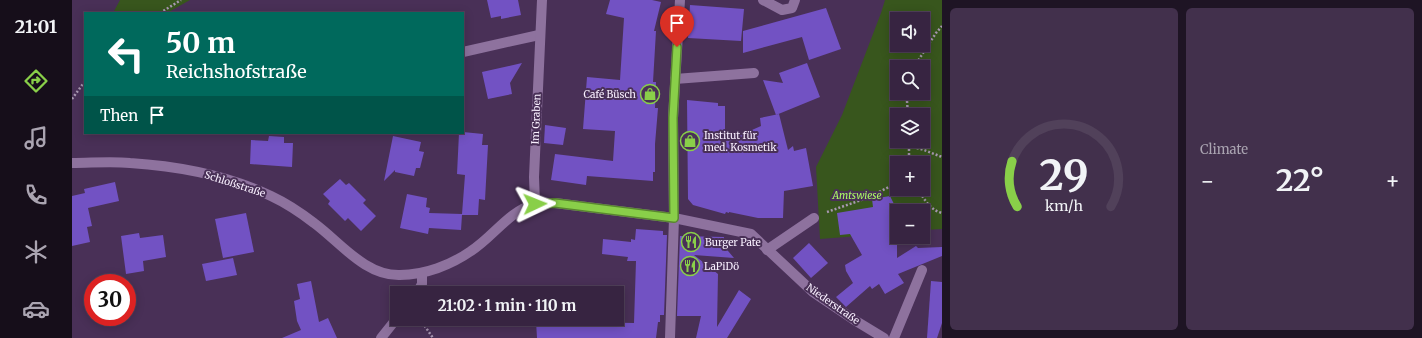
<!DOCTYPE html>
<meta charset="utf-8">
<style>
body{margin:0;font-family:Merriweather,serif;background:#42304c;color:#f1f3f6;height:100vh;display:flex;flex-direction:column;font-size:15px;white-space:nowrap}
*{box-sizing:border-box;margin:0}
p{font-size:13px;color:#aaa4b1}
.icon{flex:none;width:22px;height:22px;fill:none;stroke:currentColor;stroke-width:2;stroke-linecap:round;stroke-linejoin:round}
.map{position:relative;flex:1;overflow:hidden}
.sheet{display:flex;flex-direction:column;gap:8px;padding:8px;background:#1e1424;width:480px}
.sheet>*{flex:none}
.guide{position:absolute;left:12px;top:12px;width:380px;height:122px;border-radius:0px;box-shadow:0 2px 10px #0003,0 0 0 1px #51415a;background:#00695c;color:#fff;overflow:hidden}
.buttons{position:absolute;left:818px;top:12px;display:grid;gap:8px}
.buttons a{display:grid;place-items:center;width:40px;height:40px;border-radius:0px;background:#372441;box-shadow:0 2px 10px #0003,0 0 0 1px #51415a;font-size:20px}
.speed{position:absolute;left:12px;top:274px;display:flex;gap:8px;font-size:20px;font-weight:700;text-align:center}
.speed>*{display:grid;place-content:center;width:52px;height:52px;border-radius:50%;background:#372441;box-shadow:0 2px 10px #0003,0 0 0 1px #51415a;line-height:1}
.speed .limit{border:6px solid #d22;background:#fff;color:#111}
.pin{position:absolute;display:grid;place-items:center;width:34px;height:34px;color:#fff;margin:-41px -17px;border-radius:50% 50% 50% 0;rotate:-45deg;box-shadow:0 0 4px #0007}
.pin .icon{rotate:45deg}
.me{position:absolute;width:44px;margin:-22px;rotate:88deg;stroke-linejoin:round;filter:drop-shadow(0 0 3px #0008)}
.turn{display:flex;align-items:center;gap:14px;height:84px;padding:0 16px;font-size:18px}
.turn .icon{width:52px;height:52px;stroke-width:2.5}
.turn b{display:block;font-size:28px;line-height:34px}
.then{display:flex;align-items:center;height:38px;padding:0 16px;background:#0003;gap:8px;font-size:15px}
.big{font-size:30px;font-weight:700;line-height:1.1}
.sheet .widget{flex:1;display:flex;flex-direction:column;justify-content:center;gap:6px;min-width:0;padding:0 14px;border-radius:6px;background:#42304c}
.sheet .dial{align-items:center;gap:0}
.dial svg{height:104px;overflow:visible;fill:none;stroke:#51415a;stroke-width:7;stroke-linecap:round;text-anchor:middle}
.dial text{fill:#f1f3f6;stroke:none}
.heat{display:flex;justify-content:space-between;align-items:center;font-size:22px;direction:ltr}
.sheet .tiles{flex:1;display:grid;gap:8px;grid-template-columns:repeat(2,1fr)}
.trip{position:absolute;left:318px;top:286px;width:234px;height:40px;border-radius:0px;background:#372441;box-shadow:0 2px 10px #0003,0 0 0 1px #51415a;font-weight:700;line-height:40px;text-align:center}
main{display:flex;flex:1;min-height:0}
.dock{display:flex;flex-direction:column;width:72px;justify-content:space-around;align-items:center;background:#160e1a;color:#aaa4b1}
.dock .icon{width:28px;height:28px}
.dock .active{color:#89cf49}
.dock b{font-size:18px;color:#f1f3f6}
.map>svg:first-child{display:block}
.green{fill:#38561d;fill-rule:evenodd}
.building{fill:#7252c3}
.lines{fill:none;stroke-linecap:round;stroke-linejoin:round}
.path{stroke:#a998b2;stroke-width:2.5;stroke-dasharray:2 2;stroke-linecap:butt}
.service{stroke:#8e729e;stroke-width:10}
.minor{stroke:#8e729e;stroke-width:10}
.tertiary{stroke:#8e729e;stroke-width:10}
.route-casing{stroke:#59872f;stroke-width:10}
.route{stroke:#89cf49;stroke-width:7}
.labels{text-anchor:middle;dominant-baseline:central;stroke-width:4;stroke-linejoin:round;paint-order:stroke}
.poi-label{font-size:10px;fill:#f9f0ff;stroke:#493057;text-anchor:start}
.street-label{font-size:10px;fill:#f9f0ff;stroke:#493057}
.park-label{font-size:10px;font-style:italic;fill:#aafb64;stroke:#493057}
</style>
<main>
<nav class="dock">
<b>21:01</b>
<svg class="icon active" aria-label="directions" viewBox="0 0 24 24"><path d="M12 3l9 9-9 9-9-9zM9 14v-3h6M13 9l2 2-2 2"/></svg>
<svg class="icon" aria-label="music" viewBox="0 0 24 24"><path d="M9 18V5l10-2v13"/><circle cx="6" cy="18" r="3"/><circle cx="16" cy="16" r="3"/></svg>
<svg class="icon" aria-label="phone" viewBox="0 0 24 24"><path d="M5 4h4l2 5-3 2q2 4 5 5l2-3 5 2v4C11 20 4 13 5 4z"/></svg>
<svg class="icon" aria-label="climate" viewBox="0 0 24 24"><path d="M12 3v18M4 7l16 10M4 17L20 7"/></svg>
<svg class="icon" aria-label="car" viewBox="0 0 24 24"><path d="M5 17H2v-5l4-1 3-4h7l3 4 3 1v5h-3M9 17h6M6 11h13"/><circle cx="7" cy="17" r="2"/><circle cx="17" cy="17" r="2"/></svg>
</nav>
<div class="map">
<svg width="870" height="338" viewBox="0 0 870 338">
<rect width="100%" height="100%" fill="#493057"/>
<!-- green -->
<g class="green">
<path d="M48 0H118L95 13H41Z"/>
<path d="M813 0H870V229L851 230V211H825V233L748 239 744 167 770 115 809 13ZM825 19H851V45H825ZM825 67H851V93H825ZM825 115H851V141H825ZM825 163H851V189H825Z"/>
</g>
<!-- building -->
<g class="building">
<path d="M415 0H446L449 15 429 19V16L419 18Z"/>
<path d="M538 0H580L589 2 582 31H584L581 82H584L583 108H586L583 144V172H581V181L515 176 514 185 479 180 483 154 541 161 543 131 511 129 515 77 548 80 552 18 534 14Z"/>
<path d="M618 5 672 9 669 41 616 38Z"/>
<path d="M754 8 769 49 737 60 730 37 671 53V31Z"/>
<path d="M450 63 438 83 440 94 416 99 410 72Z"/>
<path d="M735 63 748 97 704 115 691 80 711 83 707 73Z"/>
<path d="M615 100 646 103V106H653V132L660 133 664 137 689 126 688 118 707 114 716 150 721 146 722 151 734 148 741 186 712 191 711 218H686L657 212V213L654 212 653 214 621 205 616 199Z"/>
<path d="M473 125 494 128 491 145 472 143Z"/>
<path d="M391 132 411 134 410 145H416L413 200 407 199 406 215H390L389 230 357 228 356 234 328 228 335 194 355 198 354 207 358 208 357 213 390 214 393 175 385 174 387 133Z"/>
<path d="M197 136 212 137V143H221L220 167 178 164 179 140 196 141Z"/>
<path d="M321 136 349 142 347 151 352 152 348 168H344L342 176 323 172V170L312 181Z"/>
<path d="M268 179 274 185 277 183 294 200 291 203 304 216 289 231 276 218 273 221 256 204 258 201 251 194Z"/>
<path d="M43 182 47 201 16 208 20 226 15 227 18 242 0 246V196L13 193 12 189Z"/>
<path d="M818 196 825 210V258L844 246 846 248 870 247V256L826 274 832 283 813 294 807 284 800 289 798 286 774 307 764 297 781 283 774 271 773 265 790 255 778 234 768 235 765 213 801 207 800 199Z"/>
<path d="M174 213 182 252 151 258 143 219Z"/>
<path d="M564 229 591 231V235H595L592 315H588V322H586L584 338H465L464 321 562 323 564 261H555L556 257 530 254 531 239 559 242V239L563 240Z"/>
<path d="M67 233 68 238 91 235 94 257 71 261 72 271 54 274 49 236Z"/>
<path d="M608 236 652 237 651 245 662 258 622 255 646 274 645 327 667 290 679 299 655 338H624L629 316H605Z"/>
<path d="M737 243 756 263 739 278 721 258Z"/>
<path d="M161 258 165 275 134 281 130 264Z"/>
<path d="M239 281 247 322 256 318 265 338H210L229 330 225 321 222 301 228 299 225 284Z"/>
<path d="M859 281 870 282V323L865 338H855Z"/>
</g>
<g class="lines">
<!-- path -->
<g class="path">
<path d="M88 13 109 0"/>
<path d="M842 67 864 33 870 26"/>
<path d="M0 99 13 81"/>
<path d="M836 115 835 101 837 93"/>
<path d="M837 141V163"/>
<path d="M837 146 852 150 870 157"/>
<path d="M846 189C852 199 858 210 870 213"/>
<path d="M755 212 795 198 825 183"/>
<path d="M348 319 361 338"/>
</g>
<!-- service -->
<g class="service">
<path d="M691 0 710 10 720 8 723 0"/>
<path d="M603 79 682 73"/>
<path d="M822 338 850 270"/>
</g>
<!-- minor -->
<g class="minor">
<path d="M391 52 467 35"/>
<path d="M0 163C19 163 39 161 58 163 105 166 155 175 199 196 214 203 229 213 242 223 268 242 293 276 328 275 353 275 379 265 399 251 421 237 436 212 462 204 468 202 476 203 483 203L602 218 679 234 741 292 784 321 812 338"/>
<path d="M463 204 462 177 470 0"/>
<path d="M695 250 742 218"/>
<path d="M345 293 350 284V273"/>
<path d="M309 338 325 318"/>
</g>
<!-- tertiary -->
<path class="tertiary" d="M598 338 602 218 601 118 608 0"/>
</g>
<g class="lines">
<!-- route casing -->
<g class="route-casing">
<path id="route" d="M463 204 483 203 602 218 601 118 605 47"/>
</g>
<!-- route -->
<use href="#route" class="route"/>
</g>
<!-- icons -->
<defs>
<g id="shop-ring" transform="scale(1)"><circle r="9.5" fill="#493057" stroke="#89cf49" stroke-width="1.5"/><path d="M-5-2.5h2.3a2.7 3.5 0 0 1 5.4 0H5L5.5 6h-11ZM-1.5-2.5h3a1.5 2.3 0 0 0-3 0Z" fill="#89cf49"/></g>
<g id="restaurant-ring" transform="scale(1)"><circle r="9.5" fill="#493057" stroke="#89cf49" stroke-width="1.5"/><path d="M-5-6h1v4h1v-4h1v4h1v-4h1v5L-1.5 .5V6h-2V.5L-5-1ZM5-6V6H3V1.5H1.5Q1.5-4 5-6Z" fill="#89cf49"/></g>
</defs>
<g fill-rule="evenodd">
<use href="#shop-ring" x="578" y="94"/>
<use href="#shop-ring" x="618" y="141"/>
<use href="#restaurant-ring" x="619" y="242"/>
<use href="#restaurant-ring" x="618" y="266"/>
</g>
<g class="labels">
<!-- poi labels -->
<g class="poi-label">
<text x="564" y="94" text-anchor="end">Café Büsch</text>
<text x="632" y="135">Institut für<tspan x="632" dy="12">med. Kosmetik</tspan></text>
<text x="633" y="242">Burger Pate</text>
<text x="632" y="266">LaPiDö</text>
</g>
<!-- street labels -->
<g class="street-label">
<text transform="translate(464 119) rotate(-88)">Im Graben</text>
<text transform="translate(163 184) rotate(18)">Schloßstraße</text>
<text transform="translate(761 304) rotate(35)">Niederstraße</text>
</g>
<!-- park labels -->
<g class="park-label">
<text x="785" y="195">Amtswiese</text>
</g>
</g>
</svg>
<div class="buttons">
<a><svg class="icon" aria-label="sound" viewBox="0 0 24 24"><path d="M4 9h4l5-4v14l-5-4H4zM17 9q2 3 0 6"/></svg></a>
<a><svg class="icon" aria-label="search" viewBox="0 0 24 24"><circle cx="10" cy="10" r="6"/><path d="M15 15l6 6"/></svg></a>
<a><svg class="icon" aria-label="layers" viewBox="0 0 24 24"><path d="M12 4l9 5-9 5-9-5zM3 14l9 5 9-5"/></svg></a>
<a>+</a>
<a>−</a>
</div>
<div class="speed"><div class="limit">30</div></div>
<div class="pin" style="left:605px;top:47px;background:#d93025"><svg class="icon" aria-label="arrive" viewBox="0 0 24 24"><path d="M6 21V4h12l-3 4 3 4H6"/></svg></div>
<svg class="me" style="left:463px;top:204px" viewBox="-20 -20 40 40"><path d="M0-17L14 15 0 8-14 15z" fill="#89cf49" stroke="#fff" stroke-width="4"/></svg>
<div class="trip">21:02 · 1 min · 110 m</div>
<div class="guide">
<div class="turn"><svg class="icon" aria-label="left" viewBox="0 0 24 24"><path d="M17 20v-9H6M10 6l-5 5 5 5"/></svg><div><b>50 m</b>Reichshofstraße</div></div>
<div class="then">Then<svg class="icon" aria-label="arrive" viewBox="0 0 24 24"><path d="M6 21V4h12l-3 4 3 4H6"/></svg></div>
</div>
</div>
<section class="sheet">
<div class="tiles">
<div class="widget dial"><svg viewBox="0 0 100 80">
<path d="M14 69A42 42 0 1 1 86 69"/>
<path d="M14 69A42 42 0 0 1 10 34" stroke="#89cf49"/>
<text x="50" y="56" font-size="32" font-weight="700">29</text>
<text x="50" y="72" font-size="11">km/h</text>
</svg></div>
<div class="widget"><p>Climate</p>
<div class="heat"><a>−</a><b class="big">22°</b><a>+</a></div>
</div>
</div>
</section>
</main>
